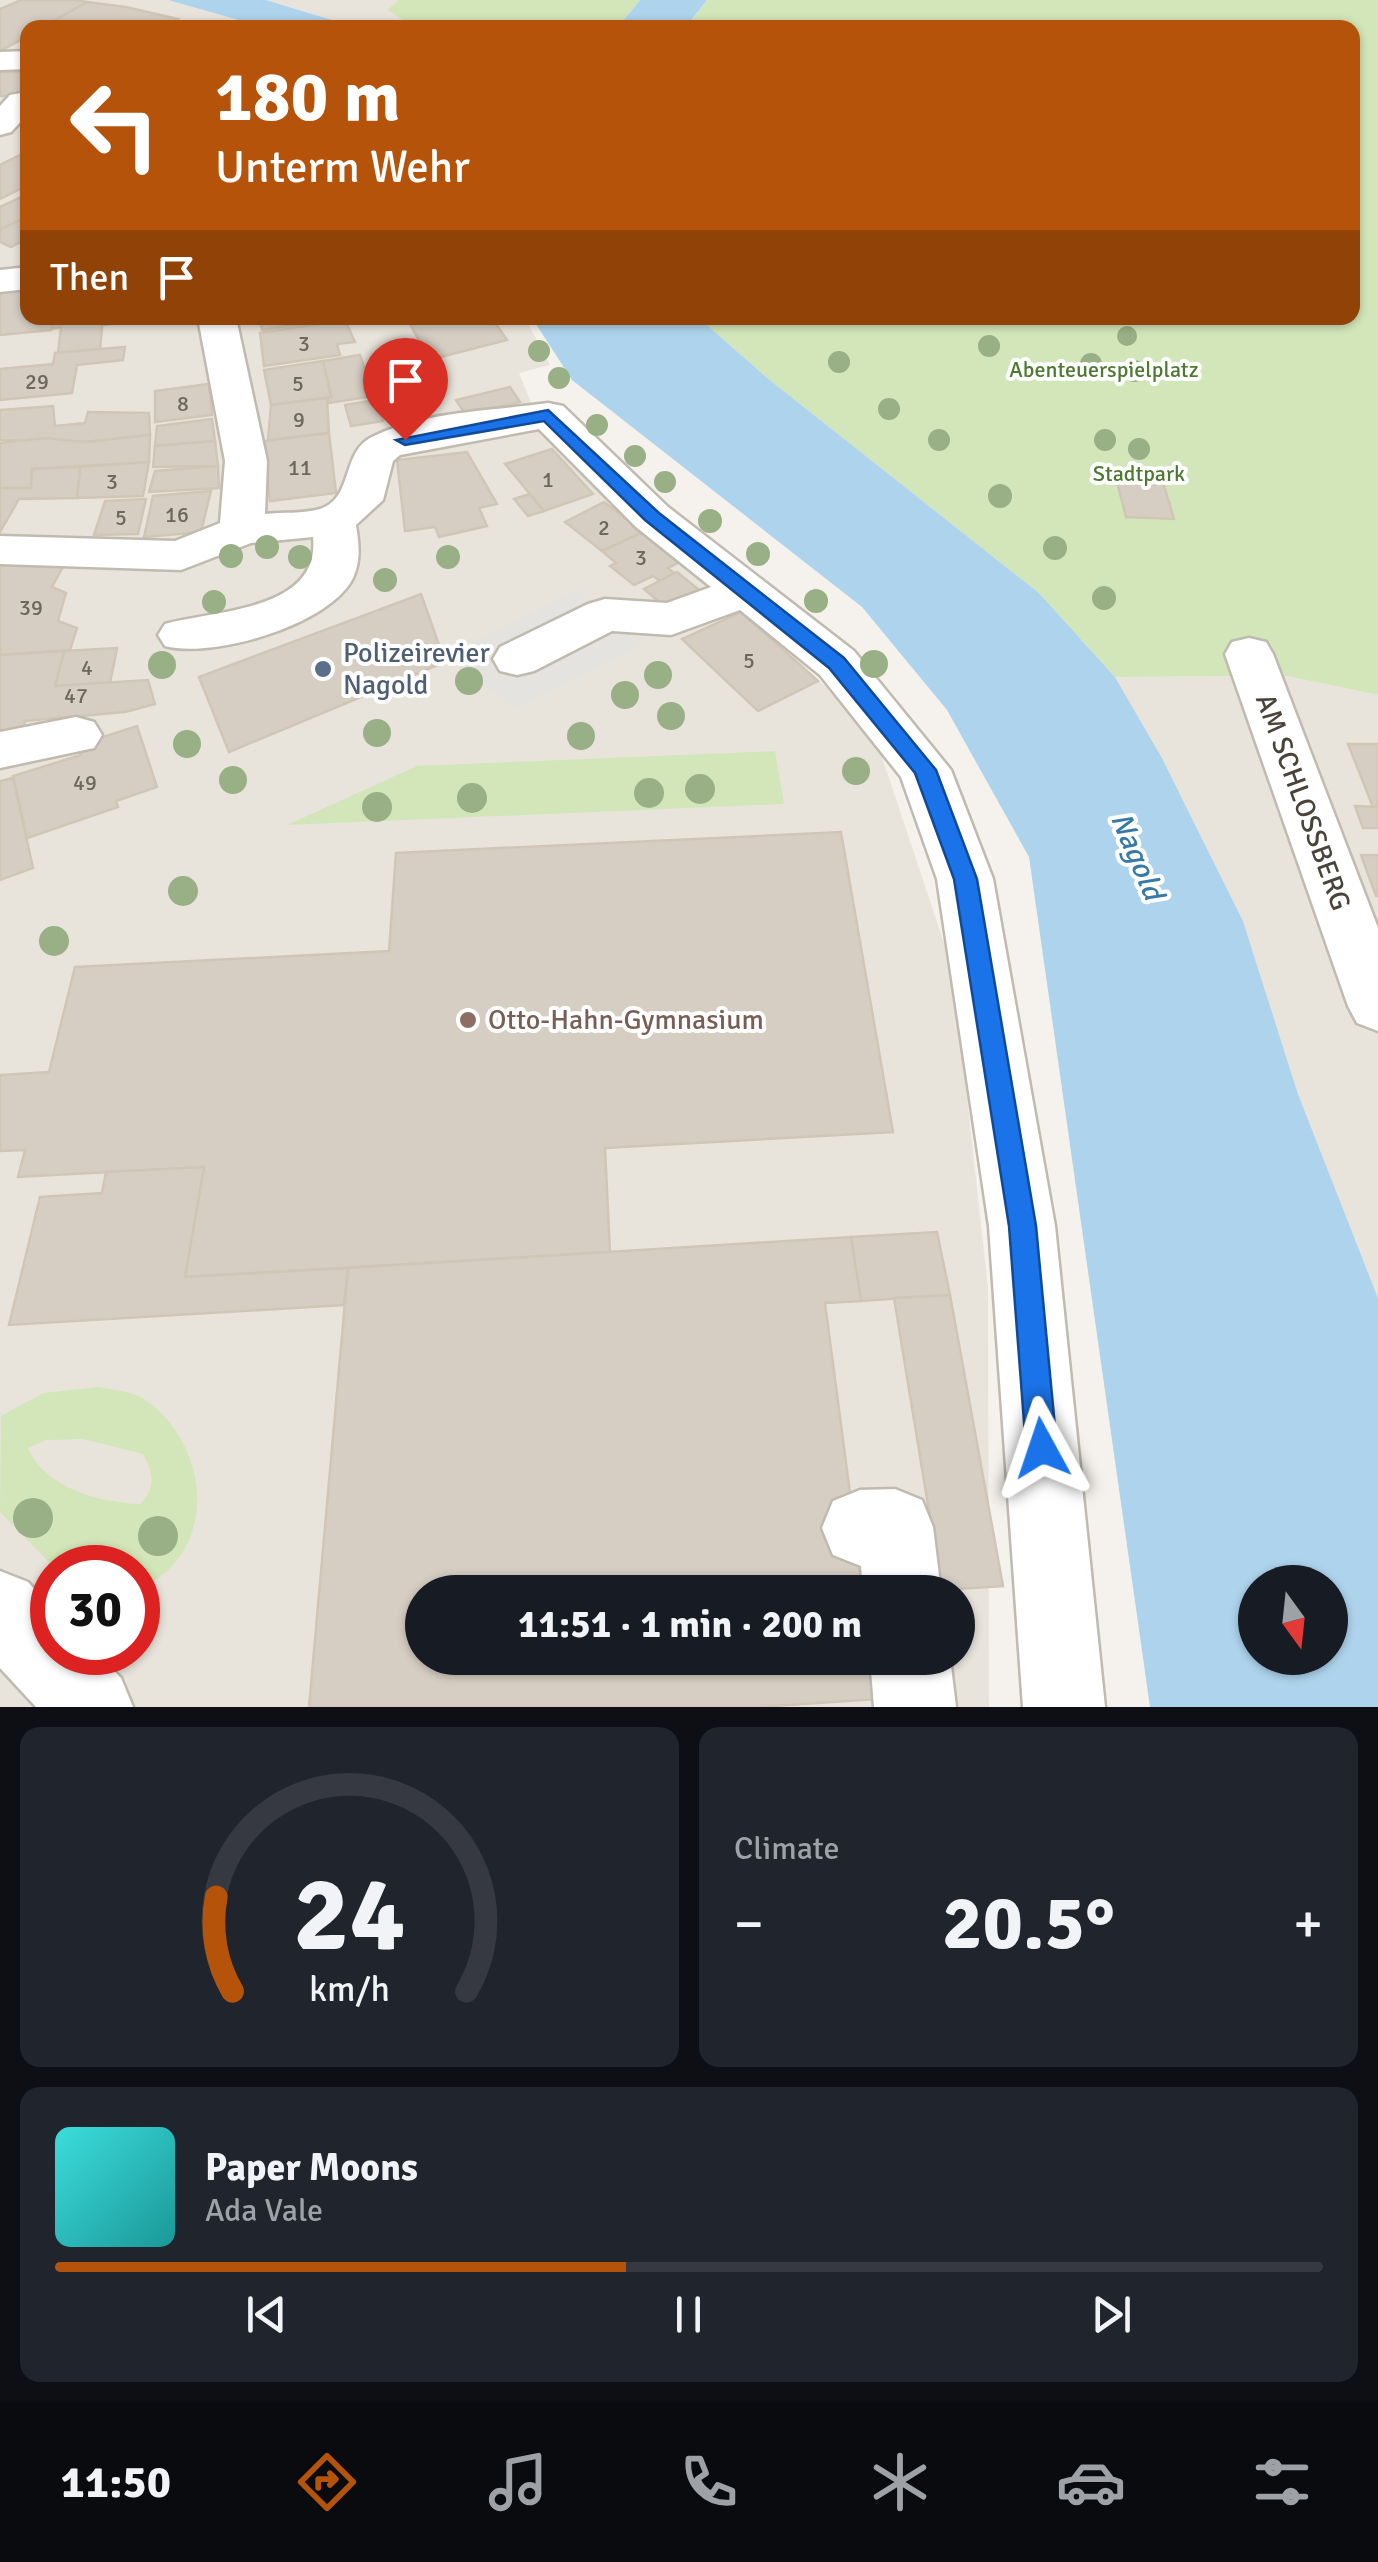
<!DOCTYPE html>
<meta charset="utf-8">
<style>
body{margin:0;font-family:Signika,sans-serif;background:#20242c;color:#f1f3f6;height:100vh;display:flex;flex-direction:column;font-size:38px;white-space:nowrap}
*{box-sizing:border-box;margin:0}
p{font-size:32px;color:#9ea1a6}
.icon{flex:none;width:55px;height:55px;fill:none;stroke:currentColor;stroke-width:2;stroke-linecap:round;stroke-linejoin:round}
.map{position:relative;height:1707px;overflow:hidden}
.drawer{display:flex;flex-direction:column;gap:20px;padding:20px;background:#0d0f14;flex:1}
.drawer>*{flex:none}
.banner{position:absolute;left:20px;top:20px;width:1340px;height:305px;border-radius:20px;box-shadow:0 2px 8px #0004;background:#b45309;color:#fff;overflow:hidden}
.needle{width:65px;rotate:165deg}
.tools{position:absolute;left:1238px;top:1565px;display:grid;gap:20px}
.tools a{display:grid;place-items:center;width:110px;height:110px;border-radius:50%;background:#171b24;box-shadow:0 2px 8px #0004;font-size:50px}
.speed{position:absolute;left:30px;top:1545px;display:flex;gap:20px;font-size:50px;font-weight:700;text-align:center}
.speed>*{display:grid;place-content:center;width:130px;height:130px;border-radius:50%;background:#171b24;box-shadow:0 2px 8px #0004;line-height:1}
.speed .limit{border:15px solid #d22;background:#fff;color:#111}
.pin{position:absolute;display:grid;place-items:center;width:85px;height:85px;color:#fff;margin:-102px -42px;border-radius:50% 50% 50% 0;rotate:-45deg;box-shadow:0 0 10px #0007}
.pin .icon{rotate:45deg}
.me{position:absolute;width:110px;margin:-55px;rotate:355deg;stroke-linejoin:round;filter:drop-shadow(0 0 8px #0008)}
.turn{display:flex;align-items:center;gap:35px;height:210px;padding:0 30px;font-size:45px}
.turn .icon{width:130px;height:130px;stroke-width:2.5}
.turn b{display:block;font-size:70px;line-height:85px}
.then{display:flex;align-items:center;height:95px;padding:0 30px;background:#0003;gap:20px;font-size:38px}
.big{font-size:75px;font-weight:800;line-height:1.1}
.drawer .widget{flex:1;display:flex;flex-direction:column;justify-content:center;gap:15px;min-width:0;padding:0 35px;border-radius:20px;background:#20242c}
.drawer .dial{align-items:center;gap:0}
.dial svg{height:260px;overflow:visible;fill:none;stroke:#363941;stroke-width:7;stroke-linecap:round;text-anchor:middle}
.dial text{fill:#f1f3f6;stroke:none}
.song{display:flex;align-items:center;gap:30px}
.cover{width:120px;height:120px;border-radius:15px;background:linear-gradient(135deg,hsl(180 70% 55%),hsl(180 70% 35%))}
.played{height:10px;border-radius:5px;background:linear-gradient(90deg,#b45309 45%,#363941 45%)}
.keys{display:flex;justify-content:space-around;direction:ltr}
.heat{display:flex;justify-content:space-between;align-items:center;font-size:55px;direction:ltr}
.drawer .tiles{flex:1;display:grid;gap:20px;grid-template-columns:1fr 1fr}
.widget:last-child{grid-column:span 2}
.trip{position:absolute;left:405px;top:1575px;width:570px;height:100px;border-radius:50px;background:#171b24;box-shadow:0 2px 8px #0004;font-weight:800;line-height:100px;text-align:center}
.dock{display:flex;height:160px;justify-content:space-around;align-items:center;background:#090b0e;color:#9ea1a6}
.dock .icon{width:70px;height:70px}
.dock .selected{color:#b45309}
.dock b{font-size:45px;color:#f1f3f6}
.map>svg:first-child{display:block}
.residential{fill:#e9e4db;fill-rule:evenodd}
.green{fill:#d2e6b9;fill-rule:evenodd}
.parking{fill:#e5e3e0}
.water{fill:#aed4ed;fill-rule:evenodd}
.building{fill:#d6cec3;stroke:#d1c6b6;stroke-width:2.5}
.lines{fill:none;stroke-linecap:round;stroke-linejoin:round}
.minor-casing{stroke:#c0baaf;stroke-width:5}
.minor{fill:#fff;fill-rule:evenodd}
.tree{fill:#99af85}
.route{fill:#1a73e8;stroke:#114b97;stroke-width:2.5}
.service-dot{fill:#5c6f8a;stroke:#fff;stroke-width:4}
.education-dot{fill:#8d6e63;stroke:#fff;stroke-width:4}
.labels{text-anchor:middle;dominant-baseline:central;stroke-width:8;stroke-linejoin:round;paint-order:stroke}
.number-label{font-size:22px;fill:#6d665c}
.far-park-label{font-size:22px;fill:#4d7930;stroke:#fff}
.service-label{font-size:28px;fill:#4e5e75;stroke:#fff;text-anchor:start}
.street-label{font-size:28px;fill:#4a433a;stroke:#fff}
.education-label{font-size:28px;fill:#785e54;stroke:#fff;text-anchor:start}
.water-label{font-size:30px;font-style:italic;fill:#377aa8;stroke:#fff}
</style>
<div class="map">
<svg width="1378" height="1707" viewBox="0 0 1378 1707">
<rect width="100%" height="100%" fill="#f5f2ed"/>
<!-- residential -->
<g class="residential">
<path d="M0 0H168L263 27 28 28V318H525L550 365 519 373 541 427 679 544 835 696 880 751 953 970 988 1288 989 1707H0ZM52 1568H138V1652H52ZM422 1592H958V1658H422Z"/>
<path d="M266 0H399L387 10 403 19 385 27H355Z"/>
<path d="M1287 676 1378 695V1298L1298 1094 1243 921 1162 758 1115 677Z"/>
</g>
<!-- green -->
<g class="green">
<path d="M399 0H640L618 27 385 28 402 19 387 10Z"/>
<path d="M707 0H1378V695L1287 676 1115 677 1039 593 771 381 699 318H1352V28H686Z"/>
<path d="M775 751 784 804 287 825 417 766Z"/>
<path d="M99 1387C112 1390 133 1391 144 1399 213 1447 219 1554 138 1590V1568L54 1567 0 1512 1 1416 43 1393ZM83 1439 143 1454C154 1475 156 1485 141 1504 100 1503 43 1487 28 1448L46 1440Z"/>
</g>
<!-- parking -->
<path class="parking" d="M577 589 641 647 517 709 456 665 460 649Z"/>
<!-- water -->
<g class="water">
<path d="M168 0H266L355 27H263Z"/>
<path d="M640 0H707L686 27H618Z"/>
<path d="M532 318H699L771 381 1039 593 1115 677 1162 758 1243 921 1298 1094 1378 1298V1707H1150L1029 857 947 710 862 607 572 380ZM1255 1582H1330V1658H1255Z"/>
</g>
<!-- building -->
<g class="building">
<path d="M21 0H76L87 2 42 28H28V36L0 51V9Z"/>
<path d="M87 2 126 7 178 19 164 28H42Z"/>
<path d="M0 72H28V87L20 96H0Z"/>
<path d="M28 151V185L0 199V165Z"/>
<path d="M28 194V216L0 230V207Z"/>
<path d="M28 216V238L11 247 0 242V230Z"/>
<path d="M28 287V318H53L51 330 0 335V290Z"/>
<path d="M53 318H103L100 349 58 353 61 327 52 329Z"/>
<path d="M103 318H170L102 325Z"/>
<path d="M260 318H343L262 330Z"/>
<path d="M407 318H492L507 340 429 360Z"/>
<path d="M345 320 355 342 337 344 340 355 264 366 260 333Z"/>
<path d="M125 347 123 360 77 365 72 393 0 400V369L53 364 55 353Z"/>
<path d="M360 355 374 396 328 403 327 398 331 397 323 361Z"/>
<path d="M323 361 331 397 271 405 264 370Z"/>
<path d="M209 384 212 415 155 422V391Z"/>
<path d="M510 387 520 402 466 415 456 400Z"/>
<path d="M327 398 329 433 268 440 271 405Z"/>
<path d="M376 400 383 421 351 426 345 405Z"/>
<path d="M53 406 55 426 85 423 88 412 149 413 150 435 85 442 0 440V410Z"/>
<path d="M212 419 215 441 155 446 157 426Z"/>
<path d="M329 433 336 493 270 501 264 441Z"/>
<path d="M150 435 149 462 32 469 31 488H0V443L45 438 85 442Z"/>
<path d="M215 441 218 466 153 467 155 446Z"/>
<path d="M552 449 593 494 544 511 505 464Z"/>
<path d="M467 452 497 504 479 508 487 526 439 537 435 527 405 531 397 460Z"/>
<path d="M149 462 143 496 77 498 80 467Z"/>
<path d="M218 466 219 488 149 492 155 471Z"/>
<path d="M80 467 77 498 19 499 0 532V488H31L32 469Z"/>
<path d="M1116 478 1162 479 1174 519 1126 517Z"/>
<path d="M211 491 201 532 144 537 153 496Z"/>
<path d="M530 494 544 511 528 516 514 499Z"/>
<path d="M146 499 138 534 94 535 105 501Z"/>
<path d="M604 502 643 532 602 551 565 522Z"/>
<path d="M643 532 680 562 668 568 674 573 660 581 653 576 634 585 610 566 616 563 602 551Z"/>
<path d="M0 559 65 563 52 587 66 593 58 621 77 628 70 650 0 655Z"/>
<path d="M677 572 704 594 670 611 644 589Z"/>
<path d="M421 594 445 662 229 752 199 677Z"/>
<path d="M741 612 818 681 758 711 682 639Z"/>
<path d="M117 648 110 683 55 686 64 651Z"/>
<path d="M64 651 55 686 148 680 155 704 125 712 25 721 22 730 0 731V655Z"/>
<path d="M137 726 157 787 116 801 118 807 27 838 13 776 81 755 78 745Z"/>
<path d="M1348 744H1378V807H1373Z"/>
<path d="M13 778 33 868 0 880V781Z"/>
<path d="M1355 806 1378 807V828H1363Z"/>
<path d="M841 832 893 1132 605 1148 610 1252 185 1277 204 1167 18 1177 25 1150 0 1151V1075L49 1072 75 967 389 951 396 853Z"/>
<path d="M1361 855H1378V896H1376Z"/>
<path d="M204 1167 185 1277 348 1268 344 1305 9 1325 40 1197 102 1193 106 1172Z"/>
<path d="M937 1232 950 1295 861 1301 851 1237Z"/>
<path d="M851 1237 861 1301 825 1303 863 1592H422V1658H871L877 1699 759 1707H309L348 1268Z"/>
<path d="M950 1295 1003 1586 942 1590 894 1298Z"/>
</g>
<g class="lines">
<!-- minor casing -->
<g class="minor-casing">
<g id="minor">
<path d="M28 51V69L0 70V52Z"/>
<path d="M21 93 28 94V114L11 132 0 135V106L10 95Z"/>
<path d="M28 267V289L0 292V270Z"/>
<path d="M198 318H236L267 461 265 514C282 512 304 514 320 509 354 498 341 452 372 437 423 411 493 411 548 403L563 406 668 507 854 651 951 770 993 879 1055 1226 1105 1707H1023L989 1226 937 879 901 777 820 675 740 610 671 635 612 631 534 671 517 675 500 671 493 659 500 647 588 604 605 599 667 603 711 587 636 527 539 429 400 455 393 461 383 500 356 525C359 544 361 560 353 578 330 625 212 659 165 646L158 635 165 624C215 610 321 611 313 537L251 543 181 570 0 564V536L175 541 220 523 225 461Z"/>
<path d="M1249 638 1266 642 1273 654 1378 928V1031L1357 1023 1348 1006 1225 654 1232 642Z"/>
<path d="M76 717 94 722 102 735 94 748 0 768V732Z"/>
<path d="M895 1489 922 1500 933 1527 941 1592H863L861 1566 833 1555 822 1528 833 1501 860 1490Z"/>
<path d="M0 1571 28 1582 52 1608V1652H96L121 1678 133 1707H36L0 1668Z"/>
<path d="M870 1658H950L956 1707H874Z"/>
</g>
</g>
<!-- minor -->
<use href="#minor" class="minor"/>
</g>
<!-- trees -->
<g class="tree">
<circle cx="1127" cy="336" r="10"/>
<circle cx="989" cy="346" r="11"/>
<circle cx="539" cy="351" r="11"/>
<circle cx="839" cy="362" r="11"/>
<circle cx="1091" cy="364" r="11"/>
<circle cx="1134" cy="371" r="11"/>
<circle cx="559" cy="378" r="11"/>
<circle cx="889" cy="409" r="11"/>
<circle cx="597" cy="425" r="11"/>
<circle cx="939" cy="440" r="11"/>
<circle cx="1105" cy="440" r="11"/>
<circle cx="1139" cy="449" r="11"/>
<circle cx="635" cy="456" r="11"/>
<circle cx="665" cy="482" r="11"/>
<circle cx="1000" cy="496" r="12"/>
<circle cx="710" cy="521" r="12"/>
<circle cx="267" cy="547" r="12"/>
<circle cx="1055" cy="548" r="12"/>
<circle cx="758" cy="554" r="12"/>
<circle cx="231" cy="556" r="12"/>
<circle cx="300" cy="557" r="12"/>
<circle cx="448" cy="557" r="12"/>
<circle cx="385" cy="580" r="12"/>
<circle cx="1104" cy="598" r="12"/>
<circle cx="816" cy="601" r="12"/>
<circle cx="214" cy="602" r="12"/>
<circle cx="874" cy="664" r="14"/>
<circle cx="162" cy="665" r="14"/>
<circle cx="658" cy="675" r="14"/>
<circle cx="469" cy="681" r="14"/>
<circle cx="625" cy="695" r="14"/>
<circle cx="671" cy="716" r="14"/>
<circle cx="377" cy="733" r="14"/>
<circle cx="581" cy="736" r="14"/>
<circle cx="187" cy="744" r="14"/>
<circle cx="856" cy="771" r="14"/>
<circle cx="233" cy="780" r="14"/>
<circle cx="700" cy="789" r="15"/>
<circle cx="649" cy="793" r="15"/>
<circle cx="472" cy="798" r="15"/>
<circle cx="377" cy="807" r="15"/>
<circle cx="183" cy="891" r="15"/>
<circle cx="54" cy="941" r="15"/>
<circle cx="33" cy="1518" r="20"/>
<circle cx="158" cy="1536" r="20"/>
</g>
<!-- route -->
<path class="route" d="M548 410 659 513 844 658 936 770 977 879 1036 1226 1057 1448 1052 1459 1042 1463 1031 1459 1026 1448 1009 1226 954 879 915 773 829 668 645 520 544 421 405 445 396 440Z"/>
<!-- markers -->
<circle class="service-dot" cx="323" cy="669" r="10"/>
<circle class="education-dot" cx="468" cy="1020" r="10"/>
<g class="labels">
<!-- number labels -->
<g class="number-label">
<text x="304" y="343">3</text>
<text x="37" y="381">29</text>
<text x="298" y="383">5</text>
<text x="183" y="403">8</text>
<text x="299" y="419">9</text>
<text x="300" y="467">11</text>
<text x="548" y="479">1</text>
<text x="112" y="481">3</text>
<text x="177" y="514">16</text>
<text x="121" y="517">5</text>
<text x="604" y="527">2</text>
<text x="641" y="557">3</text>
<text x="31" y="607">39</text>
<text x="749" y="660">5</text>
<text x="87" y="667">4</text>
<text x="76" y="695">47</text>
<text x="85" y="782">49</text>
</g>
<!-- far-park labels -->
<g class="far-park-label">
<text x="1104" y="369">Abenteuerspielplatz</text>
<text x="1139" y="473">Stadtpark</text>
</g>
<!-- service labels -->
<g class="service-label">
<text x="343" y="653">Polizeirevier<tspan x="343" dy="32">Nagold</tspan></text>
</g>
<!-- street labels -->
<g class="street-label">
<text transform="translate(1303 802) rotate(70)">AM SCHLOSSBERG</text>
</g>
<!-- education labels -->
<g class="education-label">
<text x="488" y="1020">Otto-Hahn-Gymnasium</text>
</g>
<!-- water labels -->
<g class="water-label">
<text transform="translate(1137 856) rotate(67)">Nagold</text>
</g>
</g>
</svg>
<div class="tools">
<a><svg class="needle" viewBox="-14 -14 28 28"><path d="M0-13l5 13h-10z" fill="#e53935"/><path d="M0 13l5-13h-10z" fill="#9ea1a6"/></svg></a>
</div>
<div class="speed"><div class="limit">30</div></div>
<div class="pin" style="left:405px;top:440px;background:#d93025"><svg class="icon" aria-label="arrive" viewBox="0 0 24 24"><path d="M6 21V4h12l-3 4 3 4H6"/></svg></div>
<svg class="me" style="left:1042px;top:1448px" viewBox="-20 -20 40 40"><path d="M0-17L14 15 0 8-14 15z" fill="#1a73e8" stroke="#fff" stroke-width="4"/></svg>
<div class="trip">11:51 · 1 min · 200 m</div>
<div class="banner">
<div class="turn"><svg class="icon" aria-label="left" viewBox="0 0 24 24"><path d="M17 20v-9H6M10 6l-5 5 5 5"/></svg><div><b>180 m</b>Unterm Wehr</div></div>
<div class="then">Then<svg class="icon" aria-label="arrive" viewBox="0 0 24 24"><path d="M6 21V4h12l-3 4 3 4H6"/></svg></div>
</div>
</div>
<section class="drawer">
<div class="tiles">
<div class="widget dial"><svg viewBox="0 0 100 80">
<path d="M14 69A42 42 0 1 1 86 69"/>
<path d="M14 69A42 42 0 0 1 9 40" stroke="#b45309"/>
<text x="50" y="56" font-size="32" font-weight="700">24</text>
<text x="50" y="72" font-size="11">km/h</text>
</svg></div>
<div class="widget"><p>Climate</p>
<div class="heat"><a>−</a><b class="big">20.5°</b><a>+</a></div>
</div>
<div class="widget">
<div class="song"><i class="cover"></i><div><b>Paper Moons</b><p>Ada Vale</p></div></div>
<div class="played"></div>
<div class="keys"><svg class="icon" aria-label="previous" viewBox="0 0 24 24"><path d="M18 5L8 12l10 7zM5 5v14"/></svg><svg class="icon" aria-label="pause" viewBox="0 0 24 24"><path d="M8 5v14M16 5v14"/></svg><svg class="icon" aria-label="next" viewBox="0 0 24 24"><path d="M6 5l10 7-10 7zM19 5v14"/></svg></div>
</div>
</div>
</section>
<nav class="dock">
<b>11:50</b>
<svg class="icon selected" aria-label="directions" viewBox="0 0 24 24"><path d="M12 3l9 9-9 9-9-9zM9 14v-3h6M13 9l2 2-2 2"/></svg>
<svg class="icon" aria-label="music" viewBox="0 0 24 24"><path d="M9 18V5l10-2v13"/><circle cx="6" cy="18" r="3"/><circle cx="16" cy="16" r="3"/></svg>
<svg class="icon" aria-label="phone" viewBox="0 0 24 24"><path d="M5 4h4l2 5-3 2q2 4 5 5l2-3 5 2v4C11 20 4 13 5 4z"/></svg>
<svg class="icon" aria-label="climate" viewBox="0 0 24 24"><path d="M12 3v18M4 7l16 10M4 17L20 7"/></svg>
<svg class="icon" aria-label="car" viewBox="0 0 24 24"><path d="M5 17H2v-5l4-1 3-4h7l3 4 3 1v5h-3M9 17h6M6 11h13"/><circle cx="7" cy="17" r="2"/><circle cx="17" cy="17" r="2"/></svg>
<svg class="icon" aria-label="filters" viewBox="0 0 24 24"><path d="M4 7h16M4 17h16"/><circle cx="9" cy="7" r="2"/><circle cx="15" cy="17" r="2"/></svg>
</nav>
